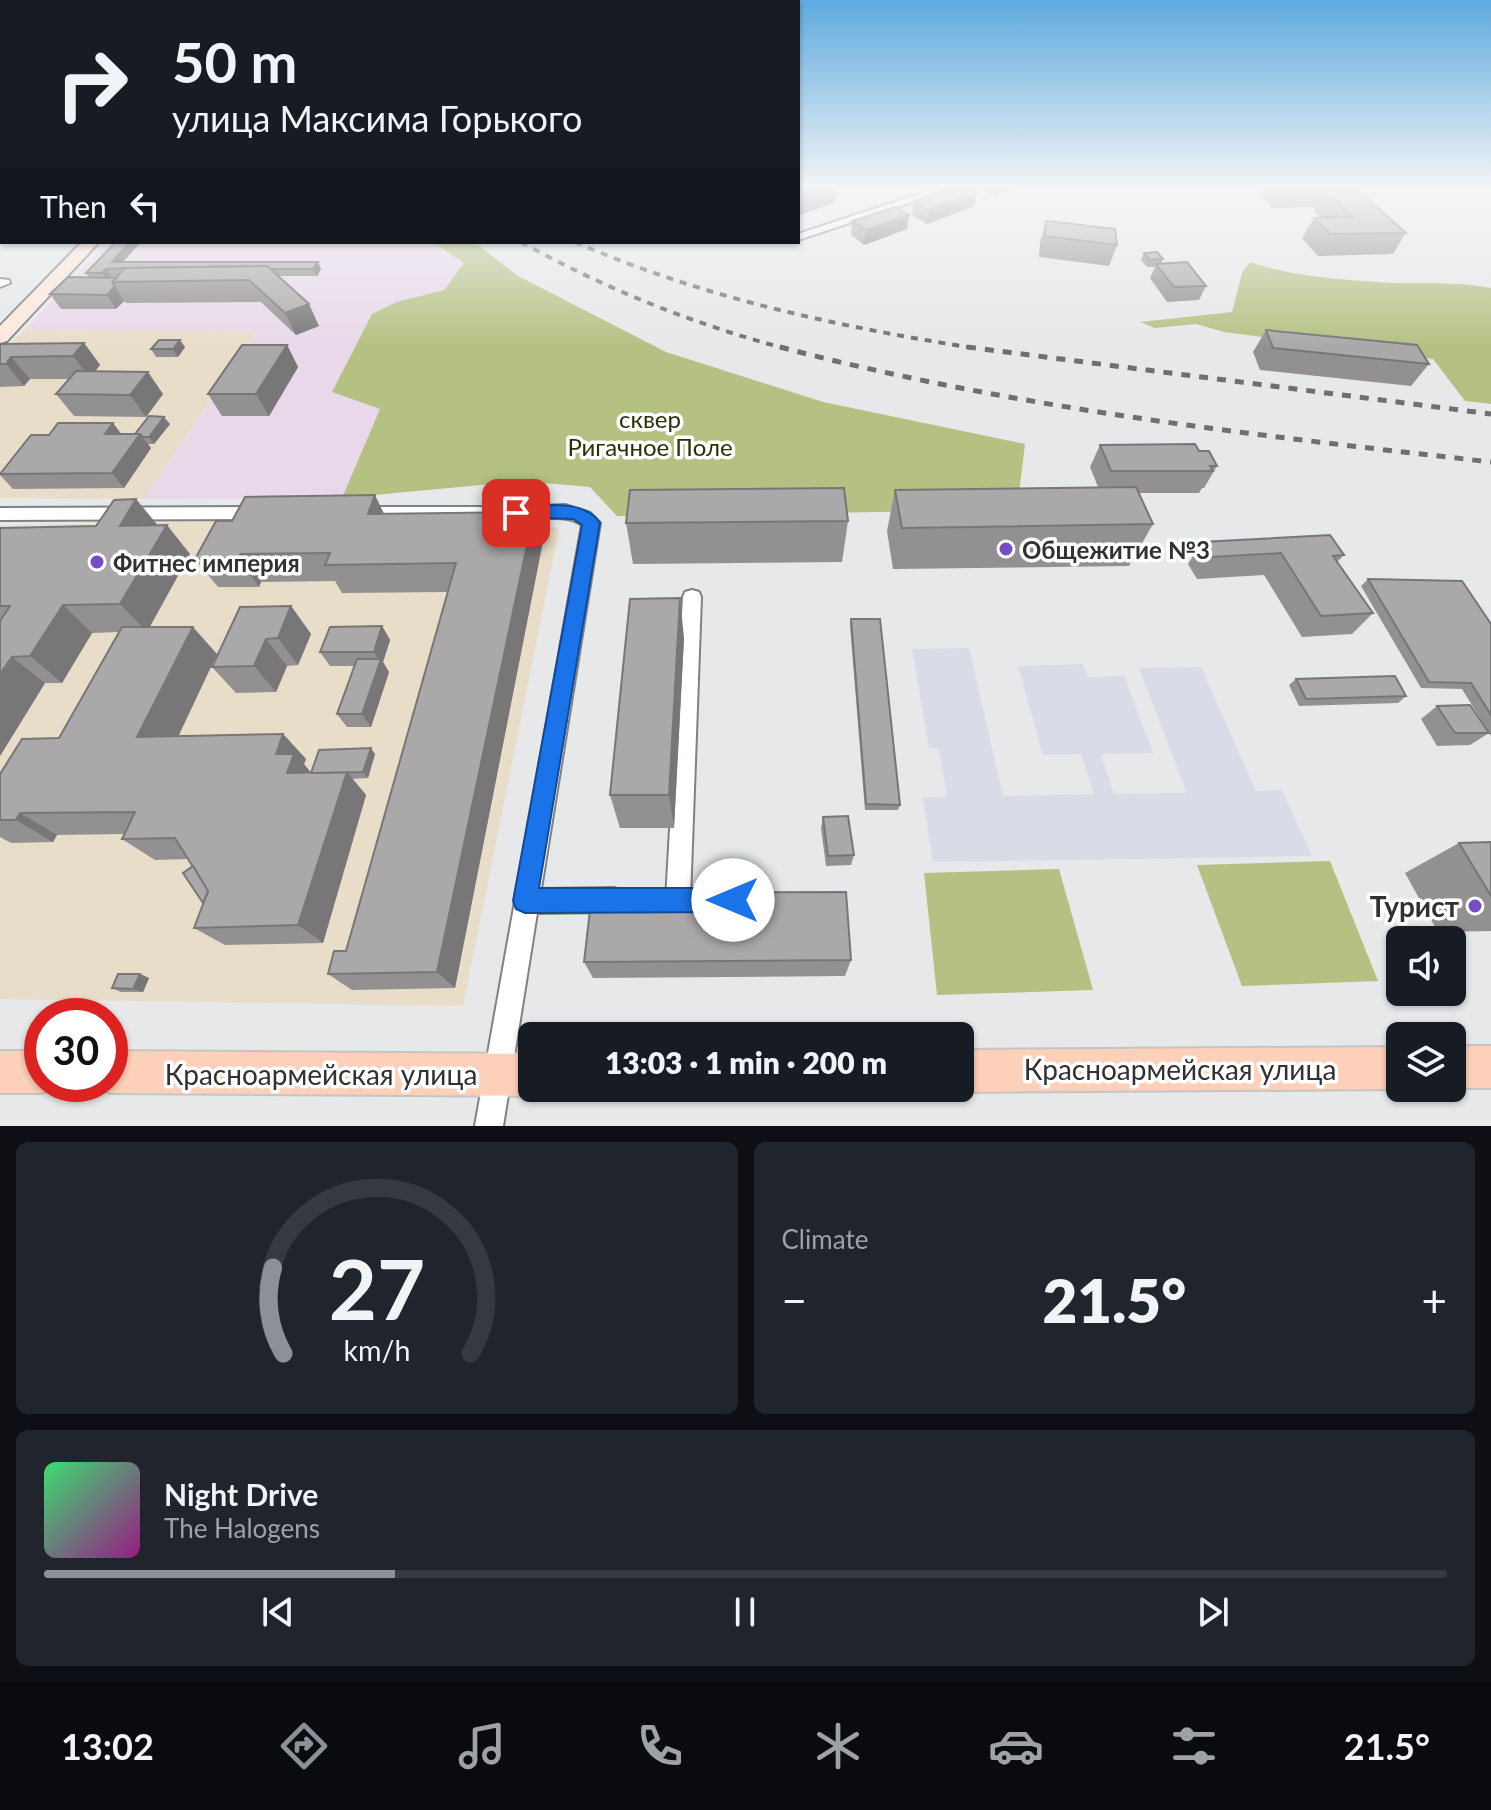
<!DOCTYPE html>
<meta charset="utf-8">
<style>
body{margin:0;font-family:Lato,sans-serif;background:#20242c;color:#f1f3f6;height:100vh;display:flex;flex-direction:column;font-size:30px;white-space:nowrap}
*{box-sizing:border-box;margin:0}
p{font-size:26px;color:#9ea1a6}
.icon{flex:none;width:44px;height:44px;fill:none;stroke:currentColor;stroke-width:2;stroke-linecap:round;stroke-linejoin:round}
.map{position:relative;height:1126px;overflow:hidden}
.drawer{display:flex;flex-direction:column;gap:16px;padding:16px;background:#0d0f14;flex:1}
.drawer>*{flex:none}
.banner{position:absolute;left:0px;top:0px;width:800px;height:244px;box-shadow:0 2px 6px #0004;background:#171b24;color:#f1f3f6;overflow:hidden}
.buttons{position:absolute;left:1386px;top:926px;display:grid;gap:16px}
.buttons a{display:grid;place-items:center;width:80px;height:80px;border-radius:12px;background:#171b24;box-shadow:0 2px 6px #0004;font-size:40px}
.speed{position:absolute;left:24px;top:998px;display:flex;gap:16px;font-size:40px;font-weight:700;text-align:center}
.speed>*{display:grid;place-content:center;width:104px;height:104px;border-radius:50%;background:#171b24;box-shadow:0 2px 6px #0004;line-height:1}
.speed .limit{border:12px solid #d22;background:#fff;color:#111}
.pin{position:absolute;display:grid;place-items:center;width:68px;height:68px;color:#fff;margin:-34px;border-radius:16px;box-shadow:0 4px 12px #0006}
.me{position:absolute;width:88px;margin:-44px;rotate:270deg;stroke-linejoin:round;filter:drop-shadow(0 0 6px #0008)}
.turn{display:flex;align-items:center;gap:28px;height:168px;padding:0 40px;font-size:36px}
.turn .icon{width:104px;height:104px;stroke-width:2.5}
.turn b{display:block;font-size:56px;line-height:68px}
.then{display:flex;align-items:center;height:76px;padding:0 40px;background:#0003;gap:16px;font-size:30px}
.big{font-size:60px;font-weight:800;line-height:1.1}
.drawer .card{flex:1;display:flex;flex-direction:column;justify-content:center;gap:12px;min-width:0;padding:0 28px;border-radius:12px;background:#20242c}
.drawer .dial{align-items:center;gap:0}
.dial svg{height:208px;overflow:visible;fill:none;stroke:#363941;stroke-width:7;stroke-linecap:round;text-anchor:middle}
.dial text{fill:#f1f3f6;stroke:none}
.song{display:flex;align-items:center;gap:24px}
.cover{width:96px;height:96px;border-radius:12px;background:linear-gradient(135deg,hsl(140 70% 55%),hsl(310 70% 35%))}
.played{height:8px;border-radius:4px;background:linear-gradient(90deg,#8c9099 25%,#363941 25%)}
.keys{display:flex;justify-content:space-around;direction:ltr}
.heat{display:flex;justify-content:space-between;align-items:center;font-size:44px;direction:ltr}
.drawer .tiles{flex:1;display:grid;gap:16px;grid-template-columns:1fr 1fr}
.card:last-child{grid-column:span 2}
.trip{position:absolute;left:518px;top:1022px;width:456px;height:80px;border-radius:12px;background:#171b24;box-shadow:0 2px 6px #0004;font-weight:800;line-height:80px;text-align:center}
.dock{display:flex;height:128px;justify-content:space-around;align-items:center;background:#090b0e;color:#9ea1a6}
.dock .icon{width:56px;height:56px}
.dock .active{color:#8c9099}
.dock b{font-size:36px;color:#f1f3f6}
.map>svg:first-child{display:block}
.commercial{fill:#e8ddc9}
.industrial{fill:#e9d8ea}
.built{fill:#d9dce6}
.green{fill:#b4c182}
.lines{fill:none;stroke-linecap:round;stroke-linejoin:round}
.street-casing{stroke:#808183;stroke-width:4}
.secondary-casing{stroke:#808183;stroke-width:4}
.primary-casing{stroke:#c5c5c6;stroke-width:4}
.street{fill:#fff;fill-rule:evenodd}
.secondary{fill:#fee8dc;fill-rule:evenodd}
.primary{fill:#fdd0b9;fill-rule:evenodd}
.rail-far1{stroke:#6e6f70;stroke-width:4;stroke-dasharray:7 7;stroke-linecap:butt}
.rail{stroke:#6e6f70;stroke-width:5;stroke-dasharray:9 9;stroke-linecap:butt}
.wall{fill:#939091}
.shaded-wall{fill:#787676}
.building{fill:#aba8a9;stroke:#787676;stroke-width:2}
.route{fill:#1a73e8;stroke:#114b97;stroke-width:2}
.poi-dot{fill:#734dc6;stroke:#fff;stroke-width:3}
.labels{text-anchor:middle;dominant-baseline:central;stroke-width:7;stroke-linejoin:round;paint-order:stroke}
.park-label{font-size:24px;fill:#2b3107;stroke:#fff}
.poi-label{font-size:24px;font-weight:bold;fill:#313132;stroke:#fff;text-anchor:start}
.near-poi-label{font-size:28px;font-weight:bold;fill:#313132;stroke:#fff;text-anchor:end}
.near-street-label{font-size:28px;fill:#313132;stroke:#fff}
</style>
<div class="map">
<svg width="1491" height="1126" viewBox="0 0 1491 1126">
<rect width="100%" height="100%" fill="#e7e8ea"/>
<!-- commercial -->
<g class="commercial">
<path d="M25 329 257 331 144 499 0 498V353Z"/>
<path d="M230 520 549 525 559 530 463 1006 0 999V526Z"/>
</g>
<!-- industrial -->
<path class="industrial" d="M109 242H433L465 263 444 290 397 302 332 392 380 409 342 498 144 499 257 332 25 329Z"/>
<!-- built -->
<path class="built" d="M969 648 1003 796 1094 794 1081 754 1043 755 1018 666 1083 664 1088 677 1124 676 1153 753 1101 754 1114 794 1187 793 1139 668 1201 667 1256 791 1282 790 1312 856 933 862 923 798 947 797 939 749 929 748 912 649Z"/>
<!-- green -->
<g class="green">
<path d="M433 242H474L518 276 666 352 823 402 1025 444 1017 510 617 516 590 487 522 481 342 498 380 409 332 392 372 314 397 302 444 290 464 263Z"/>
<path d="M1250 262C1294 277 1345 280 1392 283 1426 284 1457 281 1491 288V404L1465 401 1433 359 1224 332 1196 324 1155 328 1140 322 1232 312 1242 273Z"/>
<path d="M1330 861 1378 981 1242 986 1197 865Z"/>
<path d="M1059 869 1093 990 937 995 924 873Z"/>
</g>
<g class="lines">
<!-- street casing -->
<g class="street-casing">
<g id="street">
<path d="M934 189H951L798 240V234Z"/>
<path d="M0 279 9 280 10 283 0 287Z"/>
<path d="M565 505 590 513 600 523 541 889 614 888 623 891 626 900 623 909 614 912 537 913 503 1126H475L582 525C560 508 515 529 502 513L511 507Z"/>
<path d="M261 507 270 513 261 519 0 520V508Z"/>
<path d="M359 507H481L490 513 481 519H359L350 513Z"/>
<path d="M692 590 699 592 701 597 690 900 687 909 678 912 669 909 666 900 683 597 685 592Z"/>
</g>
</g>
<!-- secondary casing -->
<g class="secondary-casing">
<path id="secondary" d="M82 242H99L7 341 0 343V326Z"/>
</g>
<!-- primary casing -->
<g class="primary-casing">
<g id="primary">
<path d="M1452 1046H1491V1088H1451Z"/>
<path d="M1400 1047V1088H1403L1400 1089 960 1092 950 1088H960V1050Z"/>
<path d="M0 1051H42V1084H58L57 1087 42 1093H0Z"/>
<path d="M110 1051 532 1054V1088H548L532 1096 110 1093 94 1084H110Z"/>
</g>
</g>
<!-- street -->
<use href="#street" class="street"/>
<!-- secondary -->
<use href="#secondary" class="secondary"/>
<!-- primary -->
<use href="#primary" class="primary"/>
<!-- rail-far1 -->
<g class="rail-far1">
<path d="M521 242C606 289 693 324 787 349"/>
<path d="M575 242C706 299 840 327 980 349"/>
</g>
<!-- rail -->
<g class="rail">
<path d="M780 347C1011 408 1253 435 1491 462"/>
<path d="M967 347 1491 414"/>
</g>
</g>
<!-- wall -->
<g class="wall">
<path d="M980 189H1012L994 196Z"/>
<path d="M1260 189H1345L1344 191 1406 233 1393 254 1318 256 1302 238 1314 218 1319 217 1314 212 1316 207 1272 208 1258 193Z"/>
<path d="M977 192 974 206 927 224 912 215 914 201Z"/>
<path d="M909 215 907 229 864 245 851 235 852 221Z"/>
<path d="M1046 221 1117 245 1109 266 1039 257 1040 242Z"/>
<path d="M116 242H141L123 262 321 269 317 276H278L319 326 296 335 261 302 126 303 124 301 116 309H61L50 294 89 278 86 273Z"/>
<path d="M1144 253 1163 259 1161 263 1206 286 1199 300 1167 302 1150 278 1155 267H1147L1141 260Z"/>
<path d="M1266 330 1429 364 1411 386 1260 370 1253 352Z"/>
<path d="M84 343 100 365 95 371 163 394 146 417 74 416 56 394 70 379H30L24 386 0 387V344Z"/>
<path d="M287 345 298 367 269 416H222L208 394Z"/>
<path d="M185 347 178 357H156L151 349Z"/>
<path d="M113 423 121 434H135L170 424 154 444H148L151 448 124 488 13 489 0 475V473L49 435Z"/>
<path d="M1100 445 1199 451 1217 466 1204 488H1202L1199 493H1139L1153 524 1129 566 893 569 887 531 895 490 1098 487 1090 467Z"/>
<path d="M384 513 543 541 455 988 352 990 328 974 346 951 448 592 342 593 335 581 261 582 259 587H218L195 559Z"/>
<path d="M848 521 842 562 633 564 626 523Z"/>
<path d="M158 525 190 554 149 627 217 654 178 737 283 734 306 759 304 764 311 773 375 754 368 778 352 779 366 795 323 943 225 945 194 928 203 903 193 866 188 859 155 860 122 839 124 834 57 835 53 842 11 843 0 837V774L59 738 119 632 92 633 62 683H45L0 756V528Z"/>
<path d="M1202 542 1344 555 1337 562 1373 613 1352 634 1302 637 1264 575 1197 579 1188 564Z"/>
<path d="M1368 579 1491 624V736L1462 689 1421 688 1361 586Z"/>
<path d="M291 606 311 634 298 665 287 666 276 692 236 693 212 667Z"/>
<path d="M851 619 900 805 898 810H865L850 626Z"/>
<path d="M382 626 390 640 383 662 389 672 371 727H347L337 714 354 666H330L320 652Z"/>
<path d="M684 638 674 828H620L610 795Z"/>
<path d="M1296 679 1406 696 1398 703 1299 706 1289 685Z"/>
<path d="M1437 706 1489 733 1470 745 1437 746 1421 719Z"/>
<path d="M823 817 854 855 851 865 826 866 821 828Z"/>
<path d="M1491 842V931L1438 932 1405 873 1459 843Z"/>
<path d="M851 960 845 976 593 978 584 962Z"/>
<path d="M140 974 149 978 143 992H121L112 988Z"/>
</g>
<!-- shaded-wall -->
<g class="shaded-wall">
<path d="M816 189H837L835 202 798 216V195Z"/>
<path d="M995 189H1012L994 196Z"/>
<path d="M977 192 974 206 927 224 929 210Z"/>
<path d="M2 207V242L0 243V209Z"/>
<path d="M909 215 907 229 864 245 866 230Z"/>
<path d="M130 242H141L116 269 112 262Z"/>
<path d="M318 262 321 269 317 276 313 269Z"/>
<path d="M106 269 111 276 107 280 102 273Z"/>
<path d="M115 286 124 301 116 309 107 295Z"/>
<path d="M309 304 319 326 296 335 285 313Z"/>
<path d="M180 340 185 347 178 357 173 349Z"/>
<path d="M84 343 100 365 90 378 73 356Z"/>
<path d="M287 345 298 367 269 416 256 394Z"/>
<path d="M11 357 30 379 24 386 6 364Z"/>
<path d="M148 372 163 394 146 417 130 395Z"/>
<path d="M164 417 170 424 154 444 149 437Z"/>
<path d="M113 423 124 438 105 434Z"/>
<path d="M140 434 151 448 124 488 112 473Z"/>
<path d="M375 495 389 524 368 514Z"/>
<path d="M136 499 160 528 120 526Z"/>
<path d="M534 512 543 541 455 988 437 972Z"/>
<path d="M167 525 190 554 147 632 120 604Z"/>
<path d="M241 554 261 582 259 587 238 558Z"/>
<path d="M680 598 684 638 674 828 669 795Z"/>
<path d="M63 605 92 633 62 683 30 656Z"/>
<path d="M291 606 311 634 298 665 278 638Z"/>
<path d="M382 626 390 640 383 662 389 672 371 727 362 714 380 662 374 652Z"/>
<path d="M193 627 217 654 166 762 137 737Z"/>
<path d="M266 639 287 666 276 692 254 666Z"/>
<path d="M12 657 45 683 0 756V674Z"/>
<path d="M283 734 306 759 304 764 312 774 287 773 276 754Z"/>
<path d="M371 748 375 754 368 778 363 772Z"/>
<path d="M347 772 366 795 323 943 298 925Z"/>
<path d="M20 813 57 835 53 842 16 820Z"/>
<path d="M140 974 149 978 143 992 133 989Z"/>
</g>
<!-- building -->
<g class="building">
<path d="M798 189H816L798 195Z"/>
<path d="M946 189H972L977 192 929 210 914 201Z"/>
<path d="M0 190H2V207L0 209Z"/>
<path d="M1358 190 1406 233 1330 234 1314 218 1352 217 1325 191Z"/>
<path d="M895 207 909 215 866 230 852 221Z"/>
<path d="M1046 221 1115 229 1117 245 1045 236Z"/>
<path d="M116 242H130L112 262H318L313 269H270L267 266 125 268 106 269 102 273H86Z"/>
<path d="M1157 252 1163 259 1150 260 1144 253Z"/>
<path d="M1187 262 1206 286 1174 287 1156 264Z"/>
<path d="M267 266 309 304 285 313 249 280 112 282 125 268Z"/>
<path d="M68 277 116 278 112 282 115 286 107 295 50 294Z"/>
<path d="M1266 330 1417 345 1429 364 1273 348Z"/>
<path d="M159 340H180L173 349H151Z"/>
<path d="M84 343 73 356 11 357 6 364H0V344Z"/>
<path d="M242 345H287L256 394H208Z"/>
<path d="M76 371 148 372 130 395 56 394Z"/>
<path d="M149 416 164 417 149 437H143L140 434H135Z"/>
<path d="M58 423H113L105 434H140L112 473 0 474 31 435H49Z"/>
<path d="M1195 444 1199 451H1209L1217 466H1210L1213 471H1111L1100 445Z"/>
<path d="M1136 487 1153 524 902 528 895 490Z"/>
<path d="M844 488 848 521 626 523 630 490Z"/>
<path d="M375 495 368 514 534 512 437 972 328 974 334 951H346L456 563 325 565 330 553 241 554 238 558 195 559 216 521H232L245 497Z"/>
<path d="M136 499 120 526 167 525 120 604 63 605 30 656 12 657 0 674V621L10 606H0V528L96 526 114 500Z"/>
<path d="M1330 535 1344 555 1333 556 1373 613 1321 616 1281 553 1211 557 1202 542Z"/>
<path d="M1368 579 1462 581 1491 624V715L1471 683 1429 682Z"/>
<path d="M680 598 669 795H610L630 599Z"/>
<path d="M291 606 278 638 266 639 254 666 212 667 240 607Z"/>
<path d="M851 619H880L900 805 866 804Z"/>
<path d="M382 626 374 652H320L330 627Z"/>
<path d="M122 627H193L137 737 283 734 276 754H294L287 773 347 772 298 925 194 928 208 891 175 838 122 839 135 812 20 813 16 820H0V774L22 739 59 738Z"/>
<path d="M357 659H381L362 714H337Z"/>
<path d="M1395 676 1406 696 1306 699 1296 679Z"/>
<path d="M1470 705 1489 733H1455L1437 706Z"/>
<path d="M371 748 363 772 311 773 319 750Z"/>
<path d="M848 816 854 855 828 856 823 817Z"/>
<path d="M1491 842V896L1459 843Z"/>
<path d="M193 866 208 891 203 903 183 873Z"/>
<path d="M846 892 851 960 584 962 592 893Z"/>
<path d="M118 974H140L133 989 112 988Z"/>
</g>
<!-- sky -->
<linearGradient id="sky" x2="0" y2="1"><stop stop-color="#5eaade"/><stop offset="0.54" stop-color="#f4f5f6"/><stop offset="1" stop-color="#f4f5f6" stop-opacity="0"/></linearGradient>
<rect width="1491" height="347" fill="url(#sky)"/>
<!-- route -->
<path class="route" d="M516 506C543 506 584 498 600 523L539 888H733L741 891 745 900 741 908 733 912 525 913 516 909 513 901 582 525 573 519 510 517V508Z"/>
<!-- markers -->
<g class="poi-dot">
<circle cx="1006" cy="549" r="8"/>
<circle cx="97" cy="562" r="8"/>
<circle cx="1475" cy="906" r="8"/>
</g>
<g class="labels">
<!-- park labels -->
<g class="park-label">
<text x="650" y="418">сквер<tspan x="650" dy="28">Ригачное Поле</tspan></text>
</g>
<!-- poi labels -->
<g class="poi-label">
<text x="1022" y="549">Общежитие №3</text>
<text x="113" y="562">Фитнес империя</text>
</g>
<!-- near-poi labels -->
<g class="near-poi-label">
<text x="1459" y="906">Турист</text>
</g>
<!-- near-street labels -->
<g class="near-street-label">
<text x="1180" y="1069">Красноармейская улица</text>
<text x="321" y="1074">Красноармейская улица</text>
</g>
</g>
</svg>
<div class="buttons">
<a><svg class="icon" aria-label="sound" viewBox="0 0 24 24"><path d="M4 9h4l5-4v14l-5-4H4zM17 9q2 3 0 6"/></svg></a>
<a><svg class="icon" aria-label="layers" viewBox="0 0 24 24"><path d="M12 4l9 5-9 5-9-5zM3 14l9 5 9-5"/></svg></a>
</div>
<div class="speed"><div class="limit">30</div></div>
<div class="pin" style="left:516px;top:513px;background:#d93025"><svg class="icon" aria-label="arrive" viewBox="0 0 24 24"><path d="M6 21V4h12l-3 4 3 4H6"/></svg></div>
<svg class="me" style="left:733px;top:900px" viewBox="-20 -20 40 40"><circle r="19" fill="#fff"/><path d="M0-13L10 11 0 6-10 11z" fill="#1a73e8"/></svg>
<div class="trip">13:03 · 1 min · 200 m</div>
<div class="banner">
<div class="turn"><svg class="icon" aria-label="right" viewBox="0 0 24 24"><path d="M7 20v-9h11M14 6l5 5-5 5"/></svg><div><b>50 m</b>улица Максима Горького</div></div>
<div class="then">Then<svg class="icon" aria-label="left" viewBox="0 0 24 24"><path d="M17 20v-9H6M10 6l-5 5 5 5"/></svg></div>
</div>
</div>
<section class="drawer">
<div class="tiles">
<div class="card dial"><svg viewBox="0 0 100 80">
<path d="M14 69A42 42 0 1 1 86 69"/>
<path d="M14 69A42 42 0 0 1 10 36" stroke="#8c9099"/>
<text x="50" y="56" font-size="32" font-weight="700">27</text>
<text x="50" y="72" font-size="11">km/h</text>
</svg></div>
<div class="card"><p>Climate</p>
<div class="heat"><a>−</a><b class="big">21.5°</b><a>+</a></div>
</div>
<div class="card">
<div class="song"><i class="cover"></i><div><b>Night Drive</b><p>The Halogens</p></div></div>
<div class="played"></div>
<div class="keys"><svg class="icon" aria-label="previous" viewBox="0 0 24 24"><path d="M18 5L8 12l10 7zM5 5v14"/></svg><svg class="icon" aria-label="pause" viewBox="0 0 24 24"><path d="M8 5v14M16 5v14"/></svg><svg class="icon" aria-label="next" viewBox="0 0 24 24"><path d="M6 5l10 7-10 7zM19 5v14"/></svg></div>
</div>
</div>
</section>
<nav class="dock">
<b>13:02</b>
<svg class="icon active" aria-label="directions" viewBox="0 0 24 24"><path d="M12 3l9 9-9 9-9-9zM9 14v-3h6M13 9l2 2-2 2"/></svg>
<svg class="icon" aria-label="music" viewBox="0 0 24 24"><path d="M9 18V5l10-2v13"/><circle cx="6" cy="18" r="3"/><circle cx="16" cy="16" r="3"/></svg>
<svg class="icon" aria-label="phone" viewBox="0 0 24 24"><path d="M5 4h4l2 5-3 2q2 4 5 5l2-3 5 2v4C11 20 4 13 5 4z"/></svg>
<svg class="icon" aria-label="climate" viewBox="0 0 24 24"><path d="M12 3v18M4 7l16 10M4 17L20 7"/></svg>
<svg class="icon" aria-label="car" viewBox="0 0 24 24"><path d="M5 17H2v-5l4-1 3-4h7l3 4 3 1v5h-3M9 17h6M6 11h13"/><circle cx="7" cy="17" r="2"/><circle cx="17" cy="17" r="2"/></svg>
<svg class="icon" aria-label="filters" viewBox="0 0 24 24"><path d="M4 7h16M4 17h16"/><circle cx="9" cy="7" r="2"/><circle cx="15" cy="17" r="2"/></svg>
<b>21.5°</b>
</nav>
